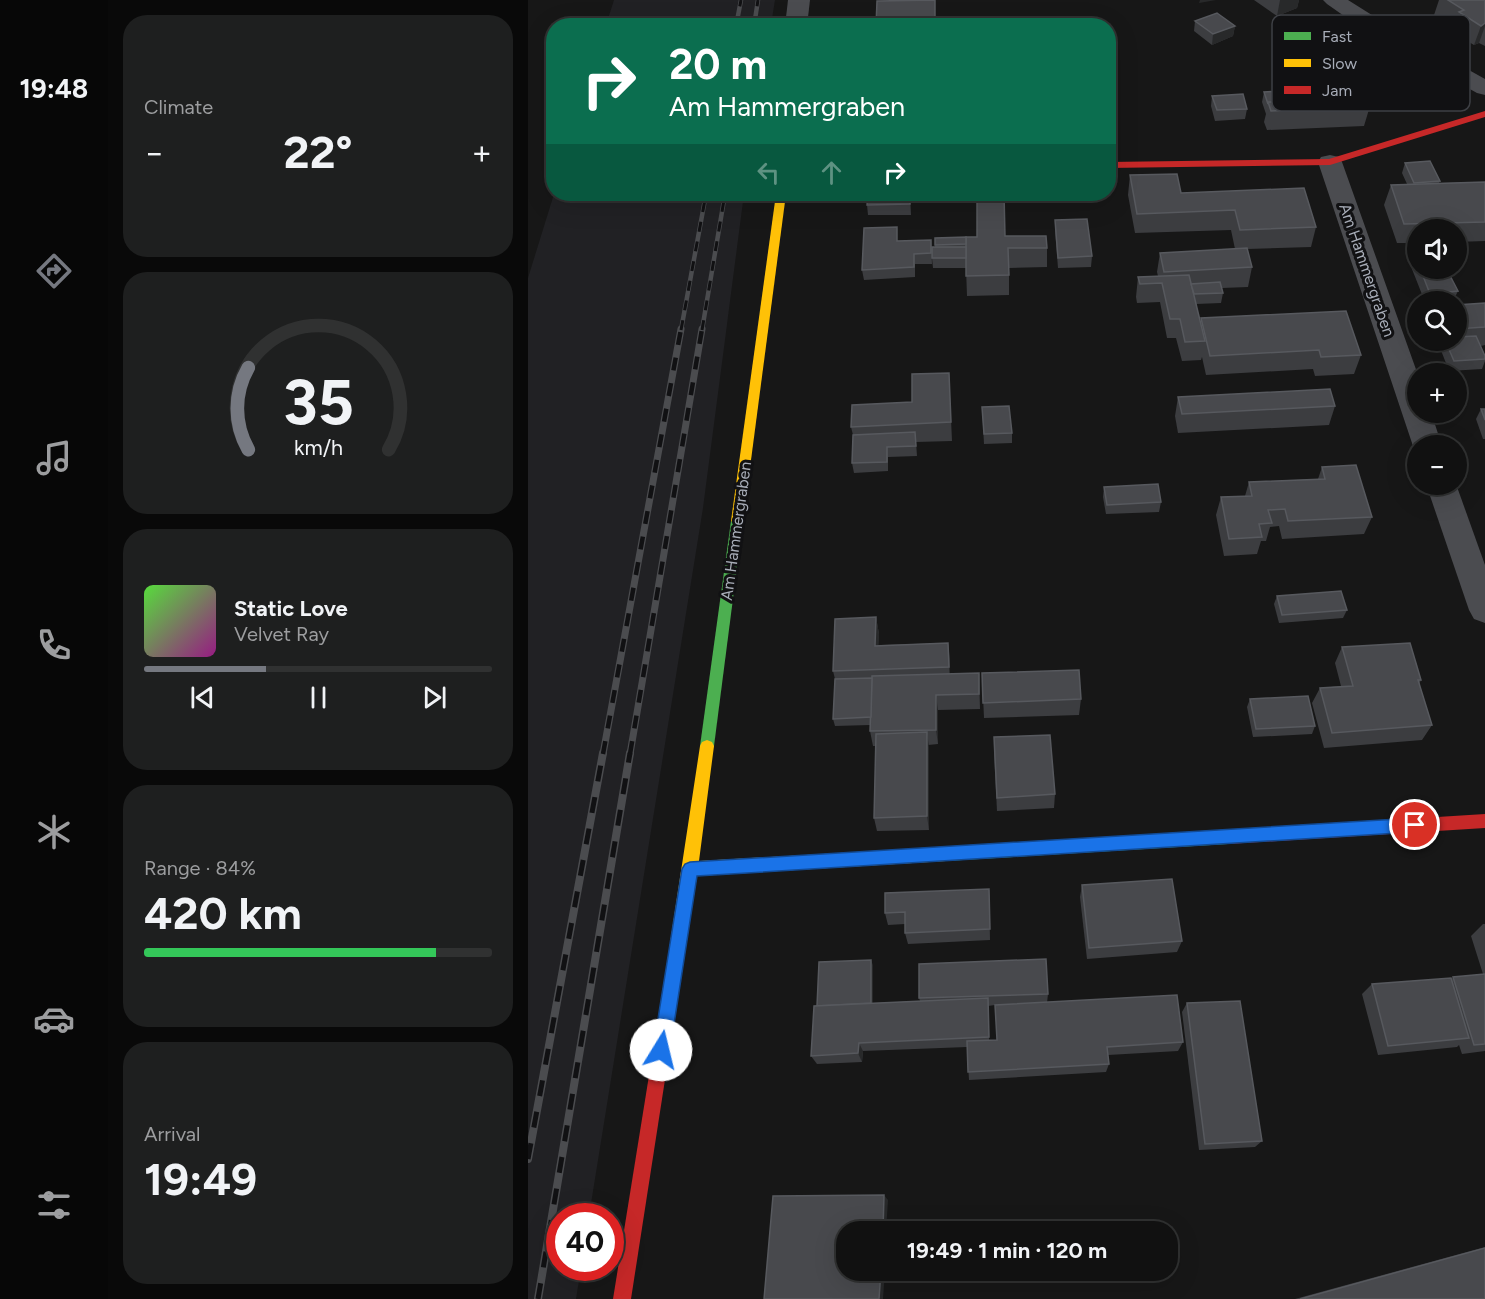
<!DOCTYPE html>
<meta charset="utf-8">
<style>
body{margin:0;font-family:Figtree,sans-serif;background:#1e1f1f;color:#f1f3f6;height:100vh;display:flex;flex-direction:column;font-size:22px;white-space:nowrap}
*{box-sizing:border-box;margin:0}
p{font-size:20px;color:#9c9d9f}
.icon{flex:none;width:33px;height:33px;fill:none;stroke:currentColor;stroke-width:2;stroke-linecap:round;stroke-linejoin:round}
.map{position:relative;flex:1;overflow:hidden}
.details{display:flex;flex-direction:column;gap:15px;padding:15px;background:#090909;width:420px}
.details>*{flex:none}
.banner{position:absolute;left:18px;top:18px;width:570px;height:183px;border-radius:24px;box-shadow:0 6px 24px #0002,0 0 0 2px #303131;background:#0b6e4f;color:#fff;overflow:hidden}
.buttons{position:absolute;left:879px;top:219px;display:grid;gap:12px}
.buttons a{display:grid;place-items:center;width:60px;height:60px;border-radius:50%;background:#111;box-shadow:0 6px 24px #0002,0 0 0 2px #303131;font-size:30px}
.speed{position:absolute;left:18px;top:1203px;display:flex;gap:12px;font-size:30px;font-weight:700;text-align:center}
.speed>*{display:grid;place-content:center;width:78px;height:78px;border-radius:50%;background:#111;box-shadow:0 6px 24px #0002,0 0 0 2px #303131;line-height:1}
.speed .limit{border:9px solid #d22;background:#fff;color:#111}
.pin{position:absolute;display:grid;place-items:center;width:51px;height:51px;color:#fff;margin:-26px;border:3px solid #fff;border-radius:50%;box-shadow:0 2px 6px #0007}
.me{position:absolute;width:66px;margin:-33px;rotate:9deg;stroke-linejoin:round;filter:drop-shadow(0 0 4px #0008)}
.turn{display:flex;align-items:center;gap:21px;height:126px;padding:0 24px;font-size:27px}
.turn .icon{width:78px;height:78px;stroke-width:2.5}
.turn b{display:block;font-size:42px;line-height:51px}
.lanes{display:flex;align-items:center;height:57px;padding:0 24px;background:#0003;justify-content:center;gap:30px;direction:ltr}
.lanes .off{opacity:.35}
.big{font-size:45px;font-weight:700;line-height:1.1}
.details .tile{flex:1;display:flex;flex-direction:column;justify-content:center;gap:9px;min-width:0;padding:0 21px;border-radius:24px;background:#1e1f1f}
.details .dial{align-items:center;gap:0}
.dial svg{height:156px;overflow:visible;fill:none;stroke:#303131;stroke-width:7;stroke-linecap:round;text-anchor:middle}
.dial text{fill:#f1f3f6;stroke:none}
.song{display:flex;align-items:center;gap:18px}
.cover{width:72px;height:72px;border-radius:9px;background:linear-gradient(135deg,hsl(110 70% 55%),hsl(310 70% 35%))}
.played{height:6px;border-radius:3px;background:linear-gradient(90deg,#757880 35%,#303131 35%)}
.keys{display:flex;justify-content:space-around;direction:ltr}
.heat{display:flex;justify-content:space-between;align-items:center;font-size:33px;direction:ltr}
.charge{height:9px;border-radius:4px;background:linear-gradient(90deg,#34c759 84%,#303131 0)}
.trip{position:absolute;left:308px;top:1221px;width:342px;height:60px;border-radius:24px;background:#111;box-shadow:0 6px 24px #0002,0 0 0 2px #303131;font-weight:700;line-height:60px;text-align:center}
main{display:flex;flex:1;min-height:0}
.dock{display:flex;flex-direction:column;width:108px;justify-content:space-around;align-items:center;background:#070707;color:#9c9d9f}
.dock .icon{width:42px;height:42px}
.dock .selected{color:#757880}
.dock b{font-size:27px;color:#f1f3f6}
.map>svg:first-child{display:block}
.built{fill:#212124}
.lines{fill:none;stroke-linecap:round;stroke-linejoin:round}
.street{fill:#4b4c50;fill-rule:evenodd}
.fast{fill:#4caf50;fill-rule:evenodd}
.slow{fill:#ffc107;fill-rule:evenodd}
.jam{fill:#c62828;fill-rule:evenodd}
.rail-far2-casing{stroke:#4b4c4f;stroke-width:4.5}
.rail-far1-casing{stroke:#4b4c4f;stroke-width:7}
.rail-casing{stroke:#4b4c4f;stroke-width:8}
.rail-far2{stroke:#111113;stroke-width:3;stroke-dasharray:10;stroke-linecap:butt}
.rail-far1{stroke:#111113;stroke-width:4.5;stroke-dasharray:13;stroke-linecap:butt}
.rail{stroke:#111113;stroke-width:5;stroke-dasharray:16;stroke-linecap:butt}
.wall{fill:#3c3d40;fill-rule:evenodd}
.shaded-wall{fill:#28292a}
.building{fill:#48494d;stroke:#57595e;stroke-width:1.5}
.route{fill:#1a73e8;stroke:#114b97;stroke-width:1.5}
.labels{text-anchor:middle;dominant-baseline:central;stroke-width:6;stroke-linejoin:round;paint-order:stroke}
.street-label{font-size:16px;fill:#a8adb8;stroke:#111113}
.key{fill:#111113;stroke:#3e4045;stroke-width:1.5}
.key-label{font-size:16px;fill:#a8adb8}
</style>
<main>
<nav class="dock">
<b>19:48</b>
<svg class="icon selected" aria-label="directions" viewBox="0 0 24 24"><path d="M12 3l9 9-9 9-9-9zM9 14v-3h6M13 9l2 2-2 2"/></svg>
<svg class="icon" aria-label="music" viewBox="0 0 24 24"><path d="M9 18V5l10-2v13"/><circle cx="6" cy="18" r="3"/><circle cx="16" cy="16" r="3"/></svg>
<svg class="icon" aria-label="phone" viewBox="0 0 24 24"><path d="M5 4h4l2 5-3 2q2 4 5 5l2-3 5 2v4C11 20 4 13 5 4z"/></svg>
<svg class="icon" aria-label="climate" viewBox="0 0 24 24"><path d="M12 3v18M4 7l16 10M4 17L20 7"/></svg>
<svg class="icon" aria-label="car" viewBox="0 0 24 24"><path d="M5 17H2v-5l4-1 3-4h7l3 4 3 1v5h-3M9 17h6M6 11h13"/><circle cx="7" cy="17" r="2"/><circle cx="17" cy="17" r="2"/></svg>
<svg class="icon" aria-label="filters" viewBox="0 0 24 24"><path d="M4 7h16M4 17h16"/><circle cx="9" cy="7" r="2"/><circle cx="15" cy="17" r="2"/></svg>
</nav>
<section class="details">
<div class="tile"><p>Climate</p>
<div class="heat"><a>−</a><b class="big">22°</b><a>+</a></div>
</div>
<div class="tile dial"><svg viewBox="0 0 100 80">
<path d="M14 69A42 42 0 1 1 86 69"/>
<path d="M14 69A42 42 0 0 1 14 27" stroke="#757880"/>
<text x="50" y="56" font-size="32" font-weight="700">35</text>
<text x="50" y="72" font-size="11">km/h</text>
</svg></div>
<div class="tile">
<div class="song"><i class="cover"></i><div><b>Static Love</b><p>Velvet Ray</p></div></div>
<div class="played"></div>
<div class="keys"><svg class="icon" aria-label="previous" viewBox="0 0 24 24"><path d="M18 5L8 12l10 7zM5 5v14"/></svg><svg class="icon" aria-label="pause" viewBox="0 0 24 24"><path d="M8 5v14M16 5v14"/></svg><svg class="icon" aria-label="next" viewBox="0 0 24 24"><path d="M6 5l10 7-10 7zM19 5v14"/></svg></div>
</div>
<div class="tile"><p>Range · 84%</p><b class="big">420 km</b><div class="charge"></div></div>
<div class="tile"><p>Arrival</p><b class="big">19:49</b></div>
</section>
<div class="map">
<svg width="957" height="1299" viewBox="0 0 957 1299">
<rect width="100%" height="100%" fill="#171717"/>
<!-- built -->
<g class="built">
<path d="M86 0H247L243 25H78Z"/>
<path d="M26 194H216L175 508 61 1216H32V1268H53L48 1299H0V278Z"/>
</g>
<g class="lines">
<!-- street -->
<g class="street">
<path d="M260 0H282L279 26H257Z"/>
<path d="M795 0H820L855 22 957 79V95L949 93 839 32 799 4Z"/>
<path d="M802 155 811 157 814 162 890 375V412H903L914 446H890V454L885 446 790 162 793 157Z"/>
<path d="M898 484H928L957 565V623L946 619 941 610Z"/>
</g>
<!-- fast -->
<g class="fast">
<path d="M209 516 215 521 186 746 184 750 179 752 174 750 172 746 203 521Z"/>
<path d="M700 830 705 832 707 837 705 842 700 844 418 861 413 859 410 854 413 849 418 847Z"/>
</g>
<!-- slow -->
<g class="slow">
<path d="M248 194H258L215 521 209 526 203 521Z"/>
<path d="M179 740 184 742 186 746 171 861 418 847 423 849 426 854 423 859 418 861 169 876 154 970 152 976 146 978 140 976 138 970 172 746 174 742Z"/>
</g>
<!-- jam -->
<g class="jam">
<path d="M957 111V117L802 165 580 168V162L801 159Z"/>
<path d="M957 814V828L700 844 695 842 693 837 695 832 700 830Z"/>
<path d="M146 962 152 964 154 970 103 1299H85L138 970 140 964Z"/>
</g>
<!-- rail-far2 casing -->
<g class="rail-far2-casing">
<g id="rail-far2">
<path d="M208 26 213 0"/>
<path d="M226 26 230 0"/>
<path d="M153 330 178 194"/>
<path d="M174 330 197 194"/>
</g>
</g>
<!-- rail-far1 casing -->
<g class="rail-far1-casing">
<g id="rail-far1">
<path d="M75 754 153 329"/>
<path d="M102 754 174 329"/>
</g>
</g>
<!-- rail casing -->
<g class="rail-casing">
<g id="rail">
<path d="M0 1159 75 753"/>
<path d="M10 1299 102 753"/>
</g>
</g>
<!-- rail-far2 -->
<use href="#rail-far2" class="rail-far2"/>
<!-- rail-far1 -->
<use href="#rail-far1" class="rail-far1"/>
<!-- rail -->
<use href="#rail" class="rail"/>
</g>
<!-- wall -->
<g class="wall">
<path d="M726 0H771L769 8 749 16Z"/>
<path d="M911 0H957V46L951 43 946 45 924 32 926 27 906 15Z"/>
<path d="M667 21 707 26 705 36 684 45 666 31Z"/>
<path d="M768 41 842 65 836 85 794 87 795 90 842 106 836 126 739 130 736 122 738 114 734 102 736 92 756 91 752 81 756 61H764Z"/>
<path d="M868 66 936 76 929 96 903 110 862 86Z"/>
<path d="M684 96 719 109 717 119 687 121 683 106Z"/>
<path d="M877 163 912 181 911 183 957 182V241L928 242V230H890V243H869L856 205 863 185 879 184 874 173Z"/>
<path d="M602 175 653 193 788 227 783 247 719 249 724 267 720 287 694 288 695 293 693 303 668 304 672 322 673 318 833 355 826 374 787 376 785 369 678 375 674 357 673 360 654 361 648 338H639L632 302 609 303 608 297 610 277 630 276 629 272 632 253 707 249 703 230 607 233 600 195Z"/>
<path d="M383 194V215H340L339 205Z"/>
<path d="M527 220 564 256 563 267 530 268 527 230Z"/>
<path d="M477 236 519 248V267L481 268V295L439 296 438 268H405L404 258 407 247V238Z"/>
<path d="M403 240 404 264H387V277L336 280 334 270 370 241Z"/>
<path d="M886 253H890V268H918L930 291 925 301 897 302 882 264Z"/>
<path d="M957 303V345L953 346 957 356V361L954 369 921 371 909 340H928V305Z"/>
<path d="M421 373 424 441 388 442 389 456 360 457V471L326 473 324 463 325 435 323 427 384 402Z"/>
<path d="M650 397 807 406 801 425 650 433 647 416Z"/>
<path d="M454 407 484 433V443L456 444Z"/>
<path d="M953 409H957V439H955L948 419Z"/>
<path d="M794 467 844 517 836 534 754 539 751 526 742 527 738 541H733L729 554 696 556 688 515 693 497 717 496 721 482 790 479Z"/>
<path d="M576 487 633 502 631 512 578 514 575 497Z"/>
<path d="M749 596 819 610 815 618 751 623 746 604Z"/>
<path d="M348 617 351 634 350 645 420 643 422 674 451 673 452 709 410 710V744L400 745 401 830 349 831 346 818 348 746H345L342 731V725L307 726 305 719 307 679 305 671Z"/>
<path d="M814 647 893 680 891 684 904 725 894 740 796 748 784 703 792 688 813 686 807 663Z"/>
<path d="M454 673 553 699 551 715 456 718Z"/>
<path d="M722 699 787 726 784 734 725 737 719 707Z"/>
<path d="M466 752 527 794 526 808 469 811Z"/>
<path d="M554 885 654 941 649 952 559 959 552 897Z"/>
<path d="M461 889 462 940 380 944 377 933V924L360 925 357 913Z"/>
<path d="M955 924H957V1051L934 1054 931 1045 929 1047 850 1055 834 994 844 984 924 979 925 977 955 974 943 936Z"/>
<path d="M345 965V1003L392 1001 391 998 520 994 519 1003 655 1042 650 1051 580 1055 581 1064 578 1072 441 1080 439 1047 335 1051 334 1062 289 1064 283 1056 289 1006ZM467 1005 469 1040H461L460 1006Z"/>
<path d="M659 1003 734 1141 727 1147 671 1150 654 1012Z"/>
<path d="M957 1247V1299H767Z"/>
</g>
<!-- shaded-wall -->
<g class="shaded-wall">
<path d="M672 0H688L671 3Z"/>
<path d="M752 0H771L769 8 749 16Z"/>
<path d="M957 23V26L951 43 946 45 953 26Z"/>
<path d="M707 26 705 36 684 45 685 34Z"/>
<path d="M936 76 929 96 903 110 910 90Z"/>
<path d="M382 194H383V215L382 204Z"/>
<path d="M348 617 351 634 350 662 347 646Z"/>
<path d="M420 643 422 659V683L421 667Z"/>
<path d="M408 695 410 710V744L408 730Z"/>
<path d="M399 732 401 747V830L399 816Z"/>
<path d="M343 960 345 965V1012L343 1007Z"/>
<path d="M331 1043 335 1051 334 1062 330 1053Z"/>
<path d="M356 1195 360 1200 358 1232H355Z"/>
<path d="M353 1270H357L355 1299H351Z"/>
</g>
<!-- building -->
<g class="building">
<path d="M407 0V26H348L349 1Z"/>
<path d="M920 0H957V23L953 26 931 12 936 10Z"/>
<path d="M689 13 707 26 685 34 667 21Z"/>
<path d="M460 23V26H408V24Z"/>
<path d="M829 38 842 65 791 68 793 71 788 72 795 90 834 88 842 106 743 111 740 102 785 100 774 73 761 74 756 61 776 60 768 41Z"/>
<path d="M774 90 778 100 740 102V104L736 92Z"/>
<path d="M715 94 719 109 689 110 684 96Z"/>
<path d="M902 161 912 181 886 183 877 163Z"/>
<path d="M649 174 653 193 776 188 788 227 712 230 707 210 609 214 602 175Z"/>
<path d="M957 182V222L876 224 863 185Z"/>
<path d="M340 194H382V204L339 205Z"/>
<path d="M449 194H476L477 236H518L519 248H480L481 275 438 276V237H449Z"/>
<path d="M559 219 564 256 530 258 527 220Z"/>
<path d="M369 227V241L403 240V253L386 254V267L334 270 336 228Z"/>
<path d="M438 237V244L407 245V238Z"/>
<rect x="404" y="247" width="34" height="11"/>
<path d="M719 248 724 267 636 272 632 253Z"/>
<path d="M886 253H890V262Z"/>
<path d="M892 268H918L930 291 902 294Z"/>
<path d="M661 275 677 341 657 342 652 319H642L634 283 612 284 610 277Z"/>
<path d="M692 282 695 293 666 294 663 284Z"/>
<path d="M957 303V327L928 329V305Z"/>
<path d="M818 311 833 355 793 357 791 350 682 356 673 318Z"/>
<path d="M948 336 957 356V359L926 361 917 340H928V337Z"/>
<path d="M421 373 423 422 323 427 324 405 384 402V374Z"/>
<path d="M802 389 807 406 654 414 650 397Z"/>
<path d="M481 406 484 433 456 434 454 407Z"/>
<path d="M953 409H957V420Z"/>
<path d="M387 432 388 446 359 447V462L324 463 325 435Z"/>
<path d="M828 465 844 517 760 521 757 509 740 510 744 523 731 524 734 537 701 539 693 497 724 496 721 482 797 479 794 467Z"/>
<path d="M630 484 633 502 579 505 576 487Z"/>
<path d="M813 591 819 610 754 615 749 596Z"/>
<path d="M348 617 347 646 420 643 421 667 305 671 307 619Z"/>
<path d="M882 643 893 680H890L904 725 804 733 792 688 825 686 814 647Z"/>
<path d="M551 670 553 699 455 703 454 673Z"/>
<path d="M451 673V694L408 695V730L342 731 344 676Z"/>
<path d="M344 678 343 717 305 719 307 679Z"/>
<path d="M780 696 787 726 728 729 722 699Z"/>
<path d="M399 732V816L346 818 348 734Z"/>
<path d="M522 735 527 794 469 798 466 737Z"/>
<path d="M644 879 654 941 561 948 554 885Z"/>
<path d="M461 889 462 929 377 933V912L357 913V893Z"/>
<path d="M518 959 520 994 391 998V964Z"/>
<path d="M343 960V1003L289 1006 291 962Z"/>
<path d="M957 974V1044L946 1045 925 977Z"/>
<path d="M923 978 941 1038 860 1046 844 984Z"/>
<path d="M649 995 655 1042 579 1047 581 1064 440 1072 439 1041 469 1040 467 1005Z"/>
<path d="M460 998 461 1037 331 1043 330 1053 283 1056 286 1006Z"/>
<path d="M712 1001 734 1141 677 1144 659 1003Z"/>
<path d="M356 1195 355 1232H318V1270H353L351 1299H236L245 1196Z"/>
<path d="M957 1248V1299H772Z"/>
</g>
<!-- route -->
<path class="route" d="M887 818 892 820 894 825 892 830 887 832 169 876 142 1050 139 1056 133 1058 127 1056 125 1050 154 869 157 864 162 862Z"/>
<g class="labels">
<!-- street labels -->
<g class="street-label">
<text transform="translate(839 270) rotate(71)">Am Hammergraben</text>
<text transform="translate(208 531) rotate(-82)">Am Hammergraben</text>
</g>
</g>
<!-- legend -->
<rect x="744" y="15" width="198" height="96" rx="9" class="key"/>
<rect x="756" y="32" width="27" height="8" fill="#4caf50"/>
<rect x="756" y="59" width="27" height="8" fill="#ffc107"/>
<rect x="756" y="86" width="27" height="8" fill="#c62828"/>
<g class="key-label">
<text x="794" y="42">Fast</text>
<text x="794" y="69">Slow</text>
<text x="794" y="96">Jam</text>
</g>
</svg>
<div class="buttons">
<a><svg class="icon" aria-label="sound" viewBox="0 0 24 24"><path d="M4 9h4l5-4v14l-5-4H4zM17 9q2 3 0 6"/></svg></a>
<a><svg class="icon" aria-label="search" viewBox="0 0 24 24"><circle cx="10" cy="10" r="6"/><path d="M15 15l6 6"/></svg></a>
<a>+</a>
<a>−</a>
</div>
<div class="speed"><div class="limit">40</div></div>
<div class="pin" style="left:887px;top:825px;background:#d93025"><svg class="icon" aria-label="arrive" viewBox="0 0 24 24"><path d="M6 21V4h12l-3 4 3 4H6"/></svg></div>
<svg class="me" style="left:133px;top:1050px" viewBox="-20 -20 40 40"><circle r="19" fill="#fff"/><path d="M0-13L10 11 0 6-10 11z" fill="#1a73e8"/></svg>
<div class="trip">19:49 · 1 min · 120 m</div>
<div class="banner">
<div class="turn"><svg class="icon" aria-label="right" viewBox="0 0 24 24"><path d="M7 20v-9h11M14 6l5 5-5 5"/></svg><div><b>20 m</b>Am Hammergraben</div></div>
<div class="lanes"><svg class="icon off" aria-label="left" viewBox="0 0 24 24"><path d="M17 20v-9H6M10 6l-5 5 5 5"/></svg><svg class="icon off" aria-label="ahead" viewBox="0 0 24 24"><path d="M12 20V5M6 11l6-6 6 6"/></svg><svg class="icon" aria-label="right" viewBox="0 0 24 24"><path d="M7 20v-9h11M14 6l5 5-5 5"/></svg></div>
</div>
</div>
</main>
